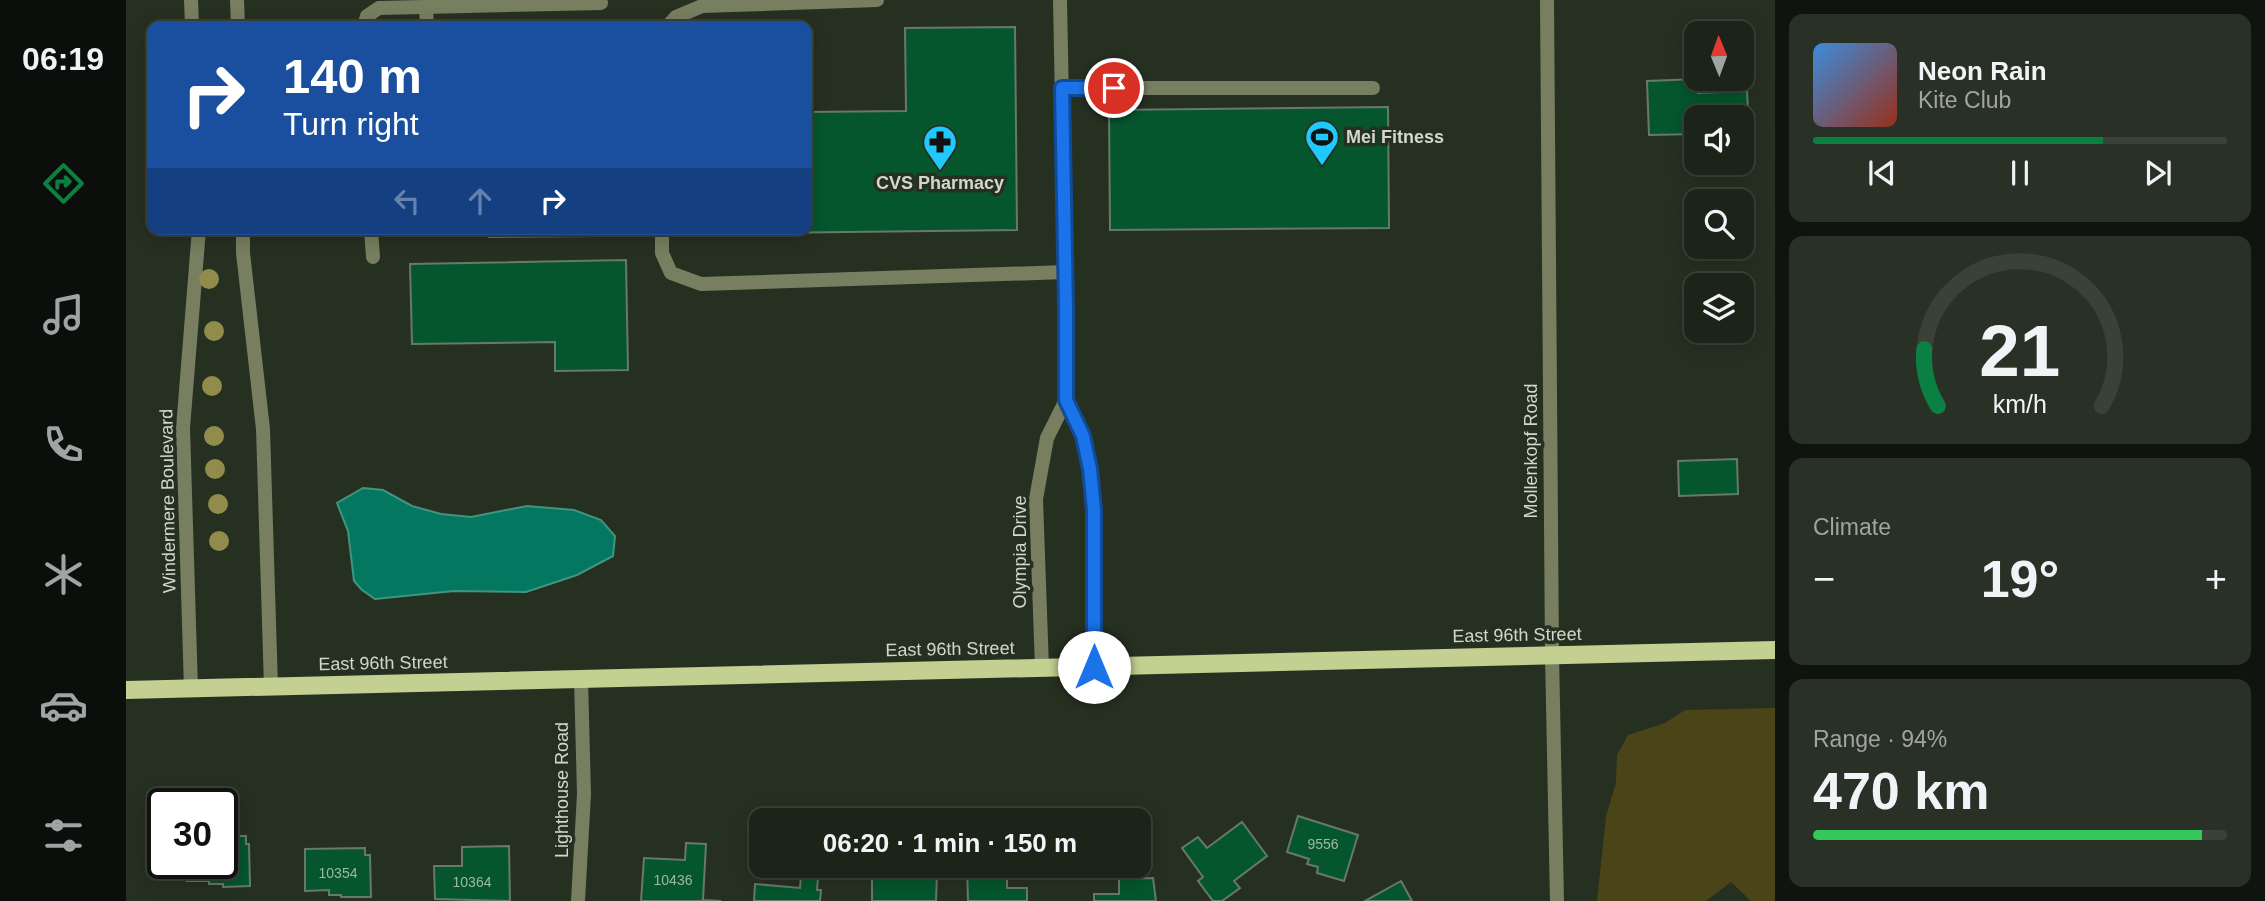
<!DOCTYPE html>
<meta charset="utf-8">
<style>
body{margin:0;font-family:Helvetica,sans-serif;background:#293026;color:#f1f3f6;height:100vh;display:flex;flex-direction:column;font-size:26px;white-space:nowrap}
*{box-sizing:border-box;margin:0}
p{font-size:23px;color:#a0a4a2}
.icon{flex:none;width:38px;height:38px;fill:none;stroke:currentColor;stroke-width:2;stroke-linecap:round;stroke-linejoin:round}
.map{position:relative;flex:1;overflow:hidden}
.sheet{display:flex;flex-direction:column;gap:14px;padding:14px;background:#0f140e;width:490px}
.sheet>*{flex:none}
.top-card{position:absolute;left:21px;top:21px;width:665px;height:214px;border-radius:14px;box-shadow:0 4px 18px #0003,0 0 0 2px #3a4138;background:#1a4fa0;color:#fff;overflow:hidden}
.needle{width:46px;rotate:359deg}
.fabs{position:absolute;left:1558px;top:21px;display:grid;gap:14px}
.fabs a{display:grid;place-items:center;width:70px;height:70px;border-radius:14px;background:#1c2419;box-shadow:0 4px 18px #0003,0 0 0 2px #3a4138;font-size:35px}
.speed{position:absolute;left:21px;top:788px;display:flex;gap:14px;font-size:35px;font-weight:700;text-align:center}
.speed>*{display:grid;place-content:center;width:91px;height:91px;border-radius:50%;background:#1c2419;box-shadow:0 4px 18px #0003,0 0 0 2px #3a4138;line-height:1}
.speed .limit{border:4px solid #111;border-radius:10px;background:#fff;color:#111}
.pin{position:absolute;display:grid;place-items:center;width:60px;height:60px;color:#fff;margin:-30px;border:4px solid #fff;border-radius:50%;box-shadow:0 2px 7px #0007}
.me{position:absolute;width:77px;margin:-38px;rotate:0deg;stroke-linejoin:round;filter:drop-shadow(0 0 5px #0008)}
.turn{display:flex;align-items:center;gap:24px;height:147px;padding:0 21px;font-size:32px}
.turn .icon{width:91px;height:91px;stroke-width:2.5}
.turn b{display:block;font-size:49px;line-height:60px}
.lanes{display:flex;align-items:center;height:66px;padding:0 21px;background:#0003;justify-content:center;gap:35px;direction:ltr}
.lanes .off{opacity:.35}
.big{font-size:52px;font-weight:600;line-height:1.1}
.sheet .widget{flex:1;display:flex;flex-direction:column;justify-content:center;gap:10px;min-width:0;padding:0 24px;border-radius:14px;background:#293026}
.sheet .dial{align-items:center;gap:0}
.dial svg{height:182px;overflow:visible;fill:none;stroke:#3a4138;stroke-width:7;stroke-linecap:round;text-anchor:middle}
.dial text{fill:#f1f3f6;stroke:none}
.song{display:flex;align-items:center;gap:21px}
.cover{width:84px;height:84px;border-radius:10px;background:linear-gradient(135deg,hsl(210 70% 55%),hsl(10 70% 35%))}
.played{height:7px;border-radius:4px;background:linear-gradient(90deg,#0b8043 70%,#3a4138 70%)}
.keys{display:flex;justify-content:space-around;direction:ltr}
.heat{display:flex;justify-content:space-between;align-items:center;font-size:38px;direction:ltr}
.charge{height:10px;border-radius:5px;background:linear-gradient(90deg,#34c759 94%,#3a4138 0)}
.trip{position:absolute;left:623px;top:808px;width:402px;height:70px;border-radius:14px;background:#1c2419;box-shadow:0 4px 18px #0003,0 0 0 2px #3a4138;font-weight:600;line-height:70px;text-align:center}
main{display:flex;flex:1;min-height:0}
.tabs{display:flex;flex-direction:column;width:126px;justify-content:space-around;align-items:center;background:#0b0e0a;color:#a0a4a2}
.tabs .icon{width:49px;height:49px}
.tabs .selected{color:#0b8043}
.tabs b{font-size:32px;color:#f1f3f6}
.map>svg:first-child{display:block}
.green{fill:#4b4418}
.water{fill:#03775f;stroke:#419480;stroke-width:2}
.building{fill:#05562d;stroke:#67796c;stroke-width:2}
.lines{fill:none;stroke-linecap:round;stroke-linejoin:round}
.service{stroke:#787e60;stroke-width:14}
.minor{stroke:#787e60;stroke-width:14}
.tertiary{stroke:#787e60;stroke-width:14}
.primary{stroke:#c3d092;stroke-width:18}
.tree{fill:#918c4b}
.route-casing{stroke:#114b97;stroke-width:18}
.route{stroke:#1a73e8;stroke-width:12}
.labels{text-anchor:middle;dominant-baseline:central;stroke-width:7;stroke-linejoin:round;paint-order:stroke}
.number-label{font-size:14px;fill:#9eb7a6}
.poi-label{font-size:18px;font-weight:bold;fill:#d1d7ce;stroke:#263021;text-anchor:start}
.street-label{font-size:18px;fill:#d1d7ce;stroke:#263021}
</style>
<main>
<nav class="tabs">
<b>06:19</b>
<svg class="icon selected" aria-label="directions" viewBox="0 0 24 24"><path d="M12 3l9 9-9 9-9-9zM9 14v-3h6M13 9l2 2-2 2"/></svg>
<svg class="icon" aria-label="music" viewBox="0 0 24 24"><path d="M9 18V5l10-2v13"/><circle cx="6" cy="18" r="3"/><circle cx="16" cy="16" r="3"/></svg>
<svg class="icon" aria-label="phone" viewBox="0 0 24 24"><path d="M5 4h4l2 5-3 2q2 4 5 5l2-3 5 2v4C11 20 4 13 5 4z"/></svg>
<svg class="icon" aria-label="climate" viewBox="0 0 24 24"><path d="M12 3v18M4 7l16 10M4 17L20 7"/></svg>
<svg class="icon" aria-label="car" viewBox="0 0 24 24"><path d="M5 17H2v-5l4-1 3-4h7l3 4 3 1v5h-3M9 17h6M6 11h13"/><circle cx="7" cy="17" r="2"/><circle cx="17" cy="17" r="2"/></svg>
<svg class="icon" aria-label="filters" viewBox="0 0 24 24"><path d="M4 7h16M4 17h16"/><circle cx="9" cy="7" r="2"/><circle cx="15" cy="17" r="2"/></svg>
</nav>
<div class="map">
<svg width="1649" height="901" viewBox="0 0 1649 901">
<rect width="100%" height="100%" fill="#263021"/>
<!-- green -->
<path class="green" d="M1649 708V901H1625L1605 882 1580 901H1471L1480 816 1490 783 1491 755 1502 735 1539 723 1559 710Z"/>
<!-- water -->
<path class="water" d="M237 488 257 490 286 506 315 514 345 517 401 506 448 510 475 520 489 536 487 556 451 575 400 592 328 591 249 599 236 590 228 581 222 531 211 503Z"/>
<!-- building -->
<g class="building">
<path d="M889 27 891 230 554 234V229H681V112L780 111 779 28Z"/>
<path d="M1572 79V93L1621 91 1623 132H1615V117H1570V134L1523 135 1521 81Z"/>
<path d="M1262 107 1263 228 984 230 983 110Z"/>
<path d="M363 229H472V236L363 237Z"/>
<path d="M500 260 502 370 429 371V342L286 344 284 264Z"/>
<path d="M1611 459 1612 494 1553 496 1552 461Z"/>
<path d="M1172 816 1232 835 1218 881 1191 873 1192 867 1181 864 1183 859 1161 852Z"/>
<path d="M1116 822 1141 856 1108 881 1114 888 1096 901H1087L1072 881 1077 877 1056 848 1072 837 1081 848Z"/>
<path d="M96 836H120V844H123L124 886 97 887V884H83V881H61V863H96Z"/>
<path d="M560 843 580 844 577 900 595 901H515L518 858 559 860Z"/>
<path d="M383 846 384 901 309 899 308 866H336V847Z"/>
<path d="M239 848V855H244L245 897H215V895H203V890L179 891V849Z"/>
<path d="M841 866H865V877H881V888H901V901H842Z"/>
<path d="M746 872H811L810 901H746Z"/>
<path d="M675 875 692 877 691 890H695L694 901H628L629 884 674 888Z"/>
<path d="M1027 878 1030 901H968V894H993V879Z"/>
<path d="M1275 881 1286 901H1239Z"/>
</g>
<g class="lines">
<!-- service -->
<g class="service">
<path d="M300 7 301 26"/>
<path d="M238 26 241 16 253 8 475 3"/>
<path d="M542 26 550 17 576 6 751 0"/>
<path d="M936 88H1247"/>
<path d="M245 229 247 257"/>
<path d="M536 229V253L545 273 575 284 940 272"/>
</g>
<!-- minor -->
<g class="minor">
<path d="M65 0 66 26"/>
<path d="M111 0 112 26"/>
<path d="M117 229V253L137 429 145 687"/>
<path d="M940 400 957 436 964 469 968 510V667"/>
<path d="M916 668 910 499 921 438 940 400V308L934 0"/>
<path d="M65 689 57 428 73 229"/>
<path d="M452 901 458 794 455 679"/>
</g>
<!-- tertiary -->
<path class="tertiary" d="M1421 0 1426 655 1431 901"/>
<!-- primary -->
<path class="primary" d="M0 690 1649 650"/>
</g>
<!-- trees -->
<g class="tree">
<circle cx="83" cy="279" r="10"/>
<circle cx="88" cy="331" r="10"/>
<circle cx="86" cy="386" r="10"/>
<circle cx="88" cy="436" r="10"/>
<circle cx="89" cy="469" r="10"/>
<circle cx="92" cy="504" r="10"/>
<circle cx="93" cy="541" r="10"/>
</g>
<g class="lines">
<!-- route casing -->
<g class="route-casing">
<path id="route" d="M968 667V510L964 469 957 436 940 400V308L936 88H988"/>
</g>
<!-- route -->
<use href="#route" class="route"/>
</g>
<!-- icons -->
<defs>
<g id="stadium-pin" transform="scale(1.75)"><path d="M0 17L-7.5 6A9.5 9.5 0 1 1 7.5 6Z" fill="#1fc9fd" stroke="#263021"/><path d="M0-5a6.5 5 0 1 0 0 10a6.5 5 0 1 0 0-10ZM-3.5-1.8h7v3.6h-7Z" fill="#111"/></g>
<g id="pharmacy-pin" transform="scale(1.75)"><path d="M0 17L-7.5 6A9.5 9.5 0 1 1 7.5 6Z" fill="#1fc9fd" stroke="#263021"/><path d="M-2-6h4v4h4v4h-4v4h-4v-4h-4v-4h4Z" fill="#111"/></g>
</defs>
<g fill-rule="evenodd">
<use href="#stadium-pin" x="1196" y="137"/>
<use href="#pharmacy-pin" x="814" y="142"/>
</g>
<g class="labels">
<!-- number labels -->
<g class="number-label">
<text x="1197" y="844">9556</text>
<text x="212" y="873">10354</text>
<text x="547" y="880">10436</text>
<text x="346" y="882">10364</text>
</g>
<!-- poi labels -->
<g class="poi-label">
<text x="1220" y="137">Mei Fitness</text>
<text x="814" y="183" text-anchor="middle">CVS Pharmacy</text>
</g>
<!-- street labels -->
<g class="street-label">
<text transform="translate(1405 451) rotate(-90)">Mollenkopf Road</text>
<text transform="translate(42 501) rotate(-91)">Windermere Boulevard</text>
<text transform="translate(894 552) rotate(-90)">Olympia Drive</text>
<text transform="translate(1391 635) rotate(-1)">East 96th Street</text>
<text transform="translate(824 649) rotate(-1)">East 96th Street</text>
<text transform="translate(257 663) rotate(-1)">East 96th Street</text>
<text transform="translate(436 790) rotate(-90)">Lighthouse Road</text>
</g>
</g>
</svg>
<div class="fabs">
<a><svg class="needle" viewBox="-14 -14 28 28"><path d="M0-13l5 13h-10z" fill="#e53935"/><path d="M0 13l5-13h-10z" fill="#a0a4a2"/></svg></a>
<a><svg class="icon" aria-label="sound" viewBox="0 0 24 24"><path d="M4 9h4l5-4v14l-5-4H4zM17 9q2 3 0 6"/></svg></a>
<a><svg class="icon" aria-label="search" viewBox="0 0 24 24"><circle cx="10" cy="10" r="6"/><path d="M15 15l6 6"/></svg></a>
<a><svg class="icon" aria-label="layers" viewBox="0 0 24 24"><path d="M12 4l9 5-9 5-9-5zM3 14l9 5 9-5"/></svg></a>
</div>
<div class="speed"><div class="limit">30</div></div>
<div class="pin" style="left:988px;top:88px;background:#d93025"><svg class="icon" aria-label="arrive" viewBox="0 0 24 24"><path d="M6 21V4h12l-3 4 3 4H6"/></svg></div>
<svg class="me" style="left:968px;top:667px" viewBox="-20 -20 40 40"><circle r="19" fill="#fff"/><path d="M0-13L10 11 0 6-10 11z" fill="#1a73e8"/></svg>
<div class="trip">06:20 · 1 min · 150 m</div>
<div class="top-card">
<div class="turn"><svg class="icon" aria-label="right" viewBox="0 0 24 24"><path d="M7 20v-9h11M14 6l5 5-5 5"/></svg><div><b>140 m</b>Turn right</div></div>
<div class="lanes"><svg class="icon off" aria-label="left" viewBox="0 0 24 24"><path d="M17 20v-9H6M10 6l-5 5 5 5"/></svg><svg class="icon off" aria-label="ahead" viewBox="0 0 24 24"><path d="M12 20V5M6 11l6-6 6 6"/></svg><svg class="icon" aria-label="right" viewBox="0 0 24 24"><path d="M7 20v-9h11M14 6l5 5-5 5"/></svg></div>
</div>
</div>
<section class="sheet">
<div class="widget">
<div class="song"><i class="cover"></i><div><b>Neon Rain</b><p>Kite Club</p></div></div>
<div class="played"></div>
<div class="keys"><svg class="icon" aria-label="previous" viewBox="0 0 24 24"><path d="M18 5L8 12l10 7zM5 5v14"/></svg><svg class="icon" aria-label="pause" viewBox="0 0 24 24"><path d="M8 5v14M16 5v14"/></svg><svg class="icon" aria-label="next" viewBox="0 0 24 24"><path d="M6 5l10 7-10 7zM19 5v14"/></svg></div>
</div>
<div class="widget dial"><svg viewBox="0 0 100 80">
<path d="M14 69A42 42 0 1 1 86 69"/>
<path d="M14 69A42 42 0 0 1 8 44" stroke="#0b8043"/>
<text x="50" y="56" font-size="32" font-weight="700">21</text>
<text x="50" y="72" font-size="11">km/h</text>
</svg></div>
<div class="widget"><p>Climate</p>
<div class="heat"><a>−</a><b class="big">19°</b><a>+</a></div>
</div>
<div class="widget"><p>Range · 94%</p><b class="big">470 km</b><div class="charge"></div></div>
</section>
</main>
